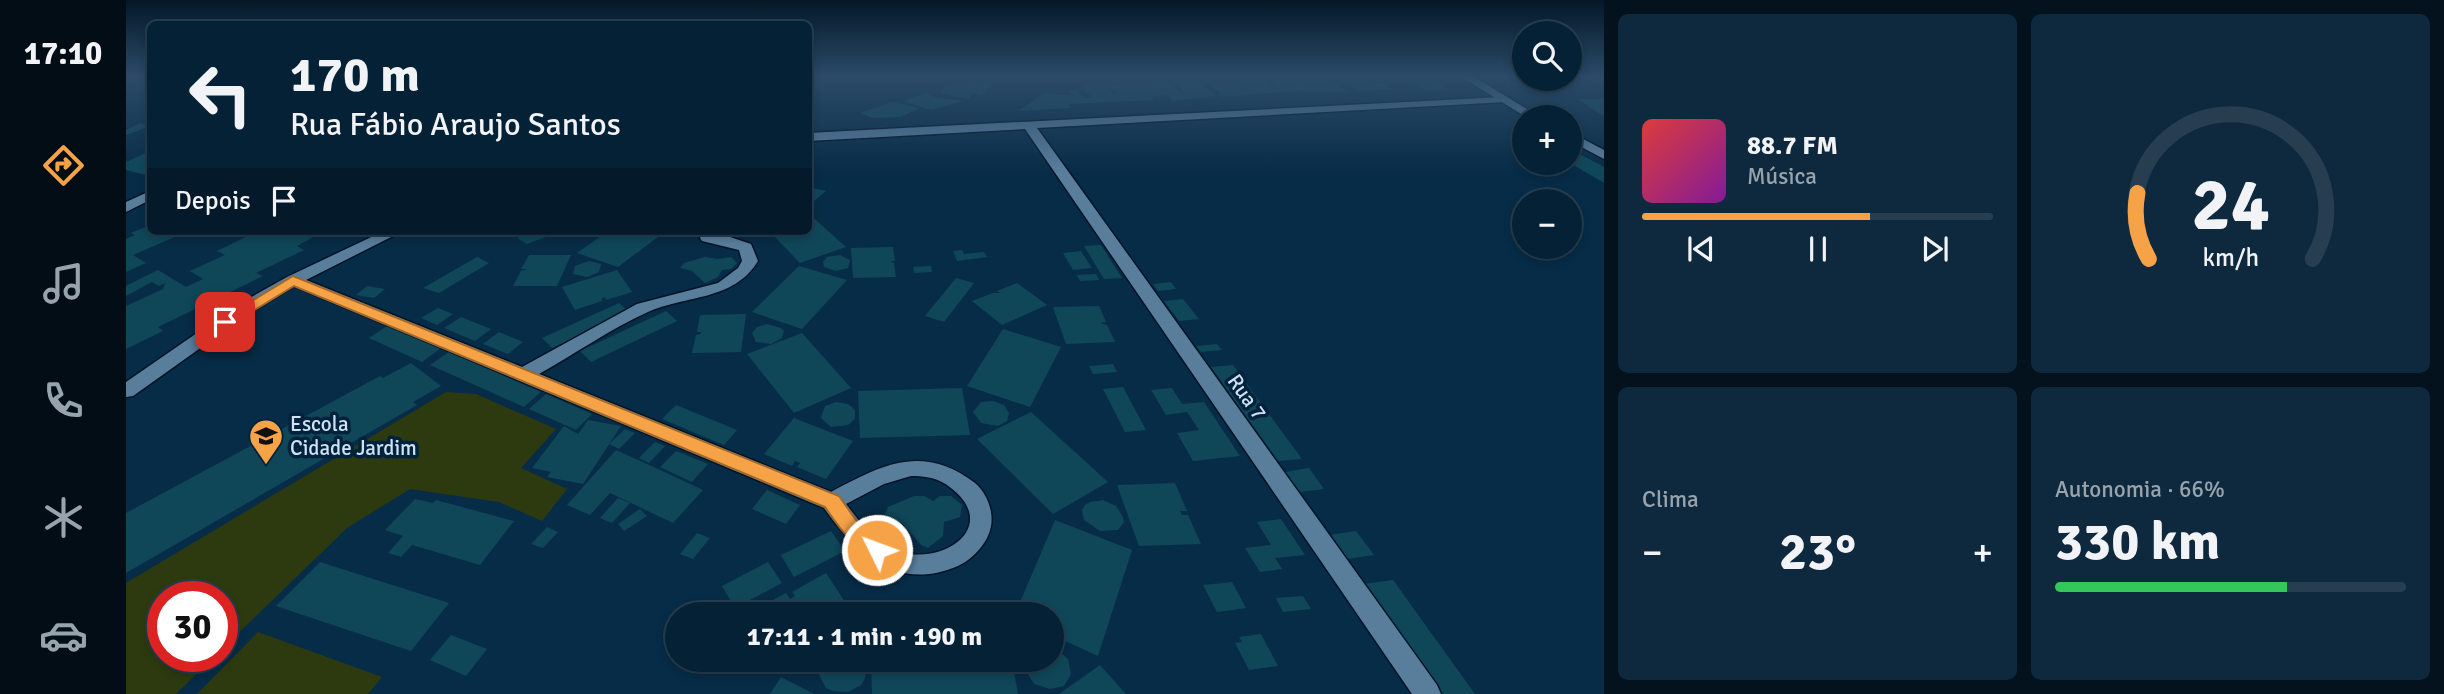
<!DOCTYPE html>
<html lang="pt">
<meta charset="utf-8">
<style>
body{margin:0;font-family:Signika,sans-serif;background:#0e293d;color:#f1f3f6;height:100vh;display:flex;flex-direction:column;font-size:26px;white-space:nowrap}
*{box-sizing:border-box;margin:0}
p{font-size:23px;color:#97a3ad}
.icon{flex:none;width:38px;height:38px;fill:none;stroke:currentColor;stroke-width:2;stroke-linecap:round;stroke-linejoin:round}
.map{position:relative;flex:1;overflow:hidden}
.sheet{display:flex;flex-direction:column;gap:14px;padding:14px;background:#03121d;width:840px}
.sheet>*{flex:none}
.guide{position:absolute;left:21px;top:21px;width:665px;height:214px;border-radius:10px;box-shadow:0 4px 10px #0003,0 0 0 2px #263e50;background:#052135;color:#f1f3f6;overflow:hidden}
.tools{position:absolute;left:1386px;top:21px;display:grid;gap:14px}
.tools a{display:grid;place-items:center;width:70px;height:70px;border-radius:50%;background:#052135;box-shadow:0 4px 10px #0003,0 0 0 2px #263e50;font-size:35px}
.speed{position:absolute;left:21px;top:581px;display:flex;gap:14px;font-size:35px;font-weight:700;text-align:center}
.speed>*{display:grid;place-content:center;width:91px;height:91px;border-radius:50%;background:#052135;box-shadow:0 4px 10px #0003,0 0 0 2px #263e50;line-height:1}
.speed .limit{border:10px solid #d22;background:#fff;color:#111}
.pin{position:absolute;display:grid;place-items:center;width:60px;height:60px;color:#fff;margin:-30px;border-radius:14px;box-shadow:0 4px 10px #0006}
.me{position:absolute;width:77px;margin:-38px;rotate:312deg;stroke-linejoin:round;filter:drop-shadow(0 0 5px #0008)}
.turn{display:flex;align-items:center;gap:24px;height:147px;padding:0 28px;font-size:32px}
.turn .icon{width:91px;height:91px;stroke-width:2.5}
.turn b{display:block;font-size:49px;line-height:60px}
.then{display:flex;align-items:center;height:66px;padding:0 28px;background:#0003;gap:14px;font-size:26px}
.big{font-size:52px;font-weight:800;line-height:1.1}
.sheet .card{flex:1;display:flex;flex-direction:column;justify-content:center;gap:10px;min-width:0;padding:0 24px;border-radius:10px;background:#0e293d}
.sheet .dial{align-items:center;gap:0}
.dial svg{height:182px;overflow:visible;fill:none;stroke:#263e50;stroke-width:7;stroke-linecap:round;text-anchor:middle}
.dial text{fill:#f1f3f6;stroke:none}
.song{display:flex;align-items:center;gap:21px}
.cover{width:84px;height:84px;border-radius:10px;background:linear-gradient(135deg,hsl(0 70% 55%),hsl(290 70% 35%))}
.played{height:7px;border-radius:4px;background:linear-gradient(90deg,#f6a247 65%,#263e50 65%)}
.keys{display:flex;justify-content:space-around;direction:ltr}
.heat{display:flex;justify-content:space-between;align-items:center;font-size:38px;direction:ltr}
.charge{height:10px;border-radius:5px;background:linear-gradient(90deg,#34c759 66%,#263e50 0)}
.sheet .tiles{flex:1;display:grid;gap:14px;grid-template-columns:repeat(2,1fr)}
.trip{position:absolute;left:539px;top:602px;width:399px;height:70px;border-radius:35px;background:#052135;box-shadow:0 4px 10px #0003,0 0 0 2px #263e50;font-weight:800;line-height:70px;text-align:center}
main{display:flex;flex:1;min-height:0}
.tab-bar{display:flex;flex-direction:column;width:126px;justify-content:space-around;align-items:center;background:#020d15;color:#97a3ad}
.tab-bar .icon{width:49px;height:49px}
.tab-bar .selected{color:#f6a247}
.tab-bar b{font-size:32px;color:#f1f3f6}
.map>svg:first-child{display:block}
.green{fill:#2d3a10}
.building{fill:#0f4759}
.lines{fill:none;stroke-linecap:round;stroke-linejoin:round}
.street-casing{stroke:#001427;stroke-width:3}
.secondary-casing{stroke:#001427;stroke-width:3}
.street{fill:#597e9c;fill-rule:evenodd}
.secondary{fill:#597e9c;fill-rule:evenodd}
.route{fill:#f6a247;stroke:#a0692e;stroke-width:2}
.labels{text-anchor:middle;dominant-baseline:central;stroke-width:7;stroke-linejoin:round;paint-order:stroke}
.street-label{font-size:21px;fill:#cfe2f3;stroke:#00223c}
.poi-label{font-size:21px;fill:#cfe2f3;stroke:#00223c;text-anchor:start}
</style>
<main>
<nav class="tab-bar">
<b>17:10</b>
<svg class="icon selected" aria-label="directions" viewBox="0 0 24 24"><path d="M12 3l9 9-9 9-9-9zM9 14v-3h6M13 9l2 2-2 2"/></svg>
<svg class="icon" aria-label="music" viewBox="0 0 24 24"><path d="M9 18V5l10-2v13"/><circle cx="6" cy="18" r="3"/><circle cx="16" cy="16" r="3"/></svg>
<svg class="icon" aria-label="phone" viewBox="0 0 24 24"><path d="M5 4h4l2 5-3 2q2 4 5 5l2-3 5 2v4C11 20 4 13 5 4z"/></svg>
<svg class="icon" aria-label="climate" viewBox="0 0 24 24"><path d="M12 3v18M4 7l16 10M4 17L20 7"/></svg>
<svg class="icon" aria-label="car" viewBox="0 0 24 24"><path d="M5 17H2v-5l4-1 3-4h7l3 4 3 1v5h-3M9 17h6M6 11h13"/><circle cx="7" cy="17" r="2"/><circle cx="17" cy="17" r="2"/></svg>
</nav>
<div class="map">
<svg width="1478" height="694" viewBox="0 0 1478 694">
<rect width="100%" height="100%" fill="#072c47"/>
<!-- green -->
<g class="green">
<path d="M320 392 350 394 430 429 395 468 441 489 416 521 373 502 284 489 221 528 96 649V597H37V656H89L50 694H0V583Z"/>
<path d="M132 632 256 677 242 694H71Z"/>
</g>
<!-- building -->
<g class="building">
<path d="M1131 76 1148 89 1150 88 1146 86H1154L1145 79 1169 78 1173 81H1176L1169 76H1192L1202 79 1223 92 1169 91 1095 97 1090 94H1095L1083 84 1110 83 1122 90 1105 77Z"/>
<path d="M1208 76H1264L1271 80 1234 82 1258 84 1266 89 1235 91Z"/>
<path d="M1275 76H1302L1320 86H1315L1323 90 1301 91Z"/>
<path d="M844 80 866 84 855 95 847 94 843 99 814 93 819 87Z"/>
<path d="M1033 80 1044 83 1055 93H1059L1046 81 1070 80 1090 96 1047 101 1041 95 1024 96 1028 100 942 104 945 108 892 111 920 92 934 95H946L942 91 951 90 958 98H966L955 86 976 81 989 94H991L983 86Z"/>
<path d="M800 93 808 97 837 101 805 110 777 101Z"/>
<path d="M1451 99H1478V116L1461 106H1463Z"/>
<path d="M766 102 794 108 774 117 746 118 734 113Z"/>
<path d="M14 123 24 126 0 135V130Z"/>
<path d="M1444 149 1478 167V183L1444 163Z"/>
<path d="M24 151V173L20 175 0 170V162Z"/>
<path d="M682 187 700 191 682 206Z"/>
<path d="M682 213 720 247 674 263 643 231H682Z"/>
<path d="M24 225V231H74L66 235 58 233 7 255 20 263 0 272V239L9 235 5 233Z"/>
<path d="M132 231 151 237 158 233 154 231H198L171 246 178 250 130 273 137 276 32 327 37 331 0 349V306L37 289 39 283 33 286 26 282 0 296V286L32 270 60 287 77 279 64 271 99 255 91 251Z"/>
<path d="M407 231H436L401 244 391 238Z"/>
<path d="M482 231H540L492 267 451 253Z"/>
<path d="M975 245 996 278 978 279 958 246Z"/>
<path d="M767 247 769 261H764L768 263 770 277 727 278 725 248Z"/>
<path d="M836 250 838 254 858 252 861 257 831 261 827 251Z"/>
<path d="M955 251 966 268 947 270 937 253Z"/>
<path d="M403 255H445L431 286H387L395 271 401 269H395Z"/>
<path d="M714 255 724 260 722 268 710 271 698 267 697 262 701 257Z"/>
<path d="M351 257 363 263 313 293 297 288Z"/>
<path d="M579 257 591 259 605 257 611 263 605 269 596 270 592 277 579 283 566 271 554 268 558 263Z"/>
<path d="M463 261 475 264 473 272 461 277 447 274 449 266Z"/>
<path d="M673 266 721 280 676 329 626 312Z"/>
<path d="M805 266 806 272 788 273 787 267Z"/>
<path d="M491 270 506 292 480 300 479 297 475 299 476 301 449 310 436 287Z"/>
<path d="M970 274 973 280 954 281 951 275Z"/>
<path d="M830 278 848 283 818 322 799 316Z"/>
<path d="M1045 282 1050 289 1032 291 1027 284Z"/>
<path d="M891 283 921 305 876 325 846 301 867 293H874L871 291Z"/>
<path d="M241 286 259 289 248 298 230 295Z"/>
<path d="M1057 299 1073 319 1053 321 1038 301Z"/>
<path d="M493 303 504 313 426 348 416 338Z"/>
<path d="M973 306 980 322 974 323 981 325 989 342 940 344 927 307Z"/>
<path d="M312 308 327 314 311 325 295 318Z"/>
<path d="M540 311 551 321 465 362 454 351Z"/>
<path d="M620 314 615 352 566 353 570 335 575 334V332H571L574 315Z"/>
<path d="M335 317 365 329 349 341 318 328Z"/>
<path d="M641 324 655 328 658 331 656 338 645 344 630 342 626 333 631 327Z"/>
<path d="M261 326 315 348 296 362 243 338Z"/>
<path d="M877 329 935 347 904 407 841 386Z"/>
<path d="M373 332 397 342 382 354 357 344Z"/>
<path d="M676 333 725 388 668 413 621 354Z"/>
<path d="M1091 344 1096 350 1075 352 1070 346Z"/>
<path d="M323 352 415 392 398 407 304 365Z"/>
<path d="M285 363 315 386 287 402 291 405 0 573V513L254 376 257 378Z"/>
<path d="M987 364 991 372 967 374 963 366Z"/>
<path d="M1107 365 1176 459 1152 461 1085 367Z"/>
<path d="M997 387 1020 430 999 432 977 389Z"/>
<path d="M836 388 844 435 734 438 732 391Z"/>
<path d="M1046 388 1056 404 1078 402 1114 456 1067 461 1051 433 1073 430 1061 412 1040 415 1025 390Z"/>
<path d="M420 394 466 414 450 430 403 409Z"/>
<path d="M867 401 878 405 883 413 881 421 872 426 855 423 847 412 855 402Z"/>
<path d="M710 402 722 404 729 410V419L722 425 705 427 695 418 699 406Z"/>
<path d="M550 405 611 430 598 445 536 419Z"/>
<path d="M905 412 982 482 927 514 851 439Z"/>
<path d="M668 418 727 441 700 479 671 467 674 463 669 461 666 466 638 454Z"/>
<path d="M462 420 495 426 457 484 421 477 425 472 406 468 438 426 452 434Z"/>
<path d="M499 429 509 433 493 449 483 444Z"/>
<path d="M529 442 539 446 523 463 513 458Z"/>
<path d="M490 450 532 469 577 490 547 523 484 493 464 515 441 505Z"/>
<path d="M550 451 582 464 566 482 534 467Z"/>
<path d="M1183 468 1198 489 1173 492 1159 472Z"/>
<path d="M1049 483 1061 511H1054L1056 515H1062L1075 544 1013 546 991 485Z"/>
<path d="M641 490 674 505 660 524 626 509Z"/>
<path d="M788 496H798L807 501 814 496H825L836 505 834 517 818 522 817 536 802 548 795 545 776 523 765 524 758 516 762 507Z"/>
<path d="M492 498 504 503 486 523 474 518Z"/>
<path d="M289 499 307 503 310 500 388 521 354 565 286 545 275 557 262 553 277 536 259 530Z"/>
<path d="M977 500 990 506 997 517 998 522 992 530 974 531 958 520 956 510 959 505 964 502Z"/>
<path d="M514 509 521 516 498 531 492 524Z"/>
<path d="M1155 519 1179 555 1149 558 1156 569 1134 572 1119 548 1145 545 1131 522Z"/>
<path d="M929 520 1006 550 972 656 926 635V614H889Z"/>
<path d="M421 527 432 532 417 548 405 544Z"/>
<path d="M705 531 719 551 668 577 655 555Z"/>
<path d="M1230 531 1248 555 1221 559 1204 535Z"/>
<path d="M571 533 584 538 567 559 554 554Z"/>
<path d="M194 562 323 603 285 651 150 606Z"/>
<path d="M642 562 656 583 609 608 596 586Z"/>
<path d="M700 573 727 614H626L624 612 660 593 664 599 669 596 666 592Z"/>
<path d="M1267 580 1349 694H1315L1237 584Z"/>
<path d="M1106 582 1120 608 1091 612 1077 585Z"/>
<path d="M1177 596 1185 609 1157 612 1150 598Z"/>
<path d="M1135 634 1152 666 1123 670 1109 643 1116 642 1113 637Z"/>
<path d="M325 635 361 649 340 676 304 660Z"/>
<path d="M926 645 942 659 945 674 938 686 924 689 908 684 896 664 897 660H926Z"/>
<path d="M696 660H738L741 670 739 678 735 685 722 692 707 691 700 688 693 675Z"/>
<path d="M745 660H886L892 694H746Z"/>
<path d="M974 665 1000 694H933Z"/>
<path d="M655 677 688 694H644Z"/>
</g>
<g class="lines">
<!-- street casing -->
<g class="street-casing">
<g id="street">
<path d="M1376 97 1380 98V102L911 128 1311 685 1315 694H1286L899 129 682 141V133Z"/>
<path d="M24 191V200L0 212V202Z"/>
<path d="M258 231H277L180 280 396 367 511 304 592 283 612 268 616 261 613 250 576 241 574 238 576 235 601 236 625 244 632 261C608 301 560 295 522 312 484 329 449 354 413 374L705 492C756 465 796 443 849 483 860 492 868 511 865 526 862 543 847 559 832 566 772 592 732 555 698 508L168 286 125 312 7 396 0 397V382L113 304 161 277ZM785 476C800 476 813 478 825 488 875 527 816 567 772 551 750 544 734 522 720 504L758 484Z"/>
</g>
</g>
<!-- secondary casing -->
<g class="secondary-casing">
<g id="secondary">
<path d="M1334 76H1347L1414 117H1400Z"/>
<path d="M1444 132 1478 150V159L1444 141Z"/>
</g>
</g>
<!-- street -->
<use href="#street" class="street"/>
<!-- secondary -->
<use href="#secondary" class="secondary"/>
</g>
<!-- sky -->
<linearGradient id="sky" x2="0" y2="1"><stop stop-color="#041827"/><stop offset="0.44" stop-color="#2b4b69"/><stop offset="1" stop-color="#2b4b69" stop-opacity="0"/></linearGradient>
<rect width="1478" height="174" fill="url(#sky)"/>
<!-- route -->
<path class="route" d="M167 276 713 496 730 520 758 544 761 550 758 557C737 564 710 523 699 507L168 286 104 325H93L91 322Z"/>
<!-- icons -->
<defs>
<g id="school-pin" transform="scale(1.75)"><path d="M0 17L-7.5 6A9.5 9.5 0 1 1 7.5 6Z" fill="#f6a247" stroke="#00223c"/><path d="M0-5L7-2L0 1L-7-2ZM-4 1L0 2.5L4 1V4Q0 6-4 4Z" fill="#111"/></g>
</defs>
<g fill-rule="evenodd">
<use href="#school-pin" x="140" y="436"/>
</g>
<g class="labels">
<!-- street labels -->
<g class="street-label">
<text transform="translate(1121 397) rotate(55)">Rua 7</text>
</g>
<!-- poi labels -->
<g class="poi-label">
<text x="164" y="424">Escola<tspan x="164" dy="24">Cidade Jardim</tspan></text>
</g>
</g>
</svg>
<div class="tools">
<a><svg class="icon" aria-label="search" viewBox="0 0 24 24"><circle cx="10" cy="10" r="6"/><path d="M15 15l6 6"/></svg></a>
<a>+</a>
<a>−</a>
</div>
<div class="speed"><div class="limit">30</div></div>
<div class="pin" style="left:99px;top:322px;background:#d93025"><svg class="icon" aria-label="arrive" viewBox="0 0 24 24"><path d="M6 21V4h12l-3 4 3 4H6"/></svg></div>
<svg class="me" style="left:751px;top:550px" viewBox="-20 -20 40 40"><circle r="17" fill="#f6a247" stroke="#fff" stroke-width="3"/><path d="M0-11L8 9 0 5-8 9z" fill="#fff"/></svg>
<div class="trip">17:11 · 1 min · 190 m</div>
<div class="guide">
<div class="turn"><svg class="icon" aria-label="left" viewBox="0 0 24 24"><path d="M17 20v-9H6M10 6l-5 5 5 5"/></svg><div><b>170 m</b>Rua Fábio Araujo Santos</div></div>
<div class="then">Depois<svg class="icon" aria-label="arrive" viewBox="0 0 24 24"><path d="M6 21V4h12l-3 4 3 4H6"/></svg></div>
</div>
</div>
<section class="sheet">
<div class="tiles">
<div class="card">
<div class="song"><i class="cover"></i><div><b>88.7 FM</b><p>Música</p></div></div>
<div class="played"></div>
<div class="keys"><svg class="icon" aria-label="previous" viewBox="0 0 24 24"><path d="M18 5L8 12l10 7zM5 5v14"/></svg><svg class="icon" aria-label="pause" viewBox="0 0 24 24"><path d="M8 5v14M16 5v14"/></svg><svg class="icon" aria-label="next" viewBox="0 0 24 24"><path d="M6 5l10 7-10 7zM19 5v14"/></svg></div>
</div>
<div class="card dial"><svg viewBox="0 0 100 80">
<path d="M14 69A42 42 0 1 1 86 69"/>
<path d="M14 69A42 42 0 0 1 9 40" stroke="#f6a247"/>
<text x="50" y="56" font-size="32" font-weight="700">24</text>
<text x="50" y="72" font-size="11">km/h</text>
</svg></div>
<div class="card"><p>Clima</p>
<div class="heat"><a>−</a><b class="big">23°</b><a>+</a></div>
</div>
<div class="card"><p>Autonomia · 66%</p><b class="big">330 km</b><div class="charge"></div></div>
</div>
</section>
</main>
